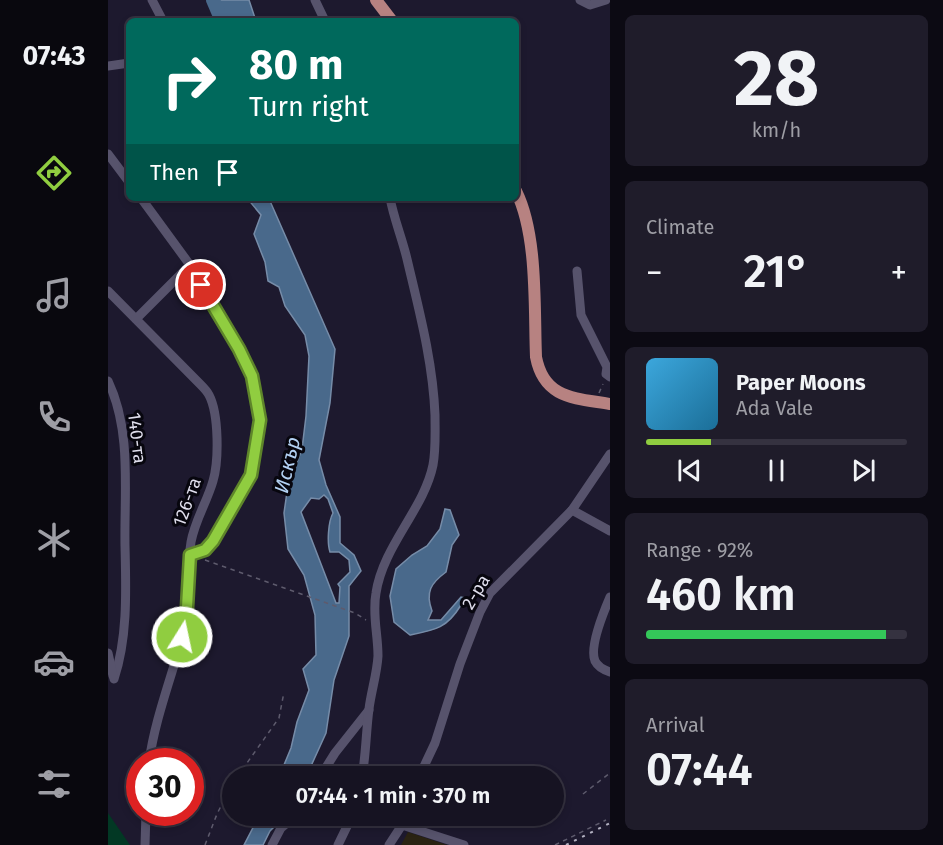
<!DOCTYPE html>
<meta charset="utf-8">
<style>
body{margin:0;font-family:"Fira Sans",sans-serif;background:#1f1c2a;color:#f1f3f6;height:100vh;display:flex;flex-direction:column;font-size:22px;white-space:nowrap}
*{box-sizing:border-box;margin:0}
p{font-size:20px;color:#9e9ea5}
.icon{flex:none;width:33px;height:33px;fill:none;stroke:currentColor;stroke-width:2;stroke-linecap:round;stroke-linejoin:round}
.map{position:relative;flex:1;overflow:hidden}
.drawer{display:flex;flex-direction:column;gap:15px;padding:15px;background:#0c0a13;width:333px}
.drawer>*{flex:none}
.guide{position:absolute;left:18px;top:18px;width:393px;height:183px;border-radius:9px;box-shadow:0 3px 9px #0003,0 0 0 2px #353240;background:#00695c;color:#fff;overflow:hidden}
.speed{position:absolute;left:18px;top:748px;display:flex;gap:12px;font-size:30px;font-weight:700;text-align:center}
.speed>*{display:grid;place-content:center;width:78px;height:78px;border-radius:50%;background:#161322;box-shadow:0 3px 9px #0003,0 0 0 2px #353240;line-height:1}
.speed .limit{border:9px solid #d22;background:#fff;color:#111}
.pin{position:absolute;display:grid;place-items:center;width:51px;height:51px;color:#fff;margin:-26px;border:3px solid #fff;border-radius:50%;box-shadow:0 2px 6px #0007}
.me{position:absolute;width:66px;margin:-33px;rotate:10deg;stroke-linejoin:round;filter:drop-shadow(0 0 4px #0008)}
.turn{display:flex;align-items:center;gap:21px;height:126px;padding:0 24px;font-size:27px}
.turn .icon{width:78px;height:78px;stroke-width:2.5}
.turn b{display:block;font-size:42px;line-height:51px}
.then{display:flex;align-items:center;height:57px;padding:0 24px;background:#0003;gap:12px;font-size:22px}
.big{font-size:45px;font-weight:600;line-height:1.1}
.drawer .tile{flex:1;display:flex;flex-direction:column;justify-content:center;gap:9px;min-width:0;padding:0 21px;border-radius:9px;background:#1f1c2a}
.drawer .dial{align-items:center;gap:0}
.dial b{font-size:78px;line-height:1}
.song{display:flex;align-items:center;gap:18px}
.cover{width:72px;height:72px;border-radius:9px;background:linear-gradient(135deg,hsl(200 70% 55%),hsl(200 70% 35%))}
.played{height:6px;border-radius:3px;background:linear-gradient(90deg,#90cd40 25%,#353240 25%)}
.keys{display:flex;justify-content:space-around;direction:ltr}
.heat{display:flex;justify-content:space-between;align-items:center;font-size:33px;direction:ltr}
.charge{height:9px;border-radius:4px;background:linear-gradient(90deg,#34c759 92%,#353240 0)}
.trip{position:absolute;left:114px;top:766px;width:342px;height:60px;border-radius:30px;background:#161322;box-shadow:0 3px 9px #0003,0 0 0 2px #353240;font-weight:600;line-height:60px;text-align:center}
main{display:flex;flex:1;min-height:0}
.dock{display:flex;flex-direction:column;width:108px;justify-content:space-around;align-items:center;background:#09080e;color:#9e9ea5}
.dock .icon{width:42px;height:42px}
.dock .current{color:#90cd40}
.dock b{font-size:27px;color:#f1f3f6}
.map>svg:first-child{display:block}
.education{fill:#2a2312}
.green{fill:#023824}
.water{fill:#49698b;stroke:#768ca8;stroke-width:1.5;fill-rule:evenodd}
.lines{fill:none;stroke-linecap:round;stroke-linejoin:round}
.river{stroke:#49698b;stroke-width:14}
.path{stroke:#5e5b6d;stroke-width:1.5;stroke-dasharray:4.5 4.5;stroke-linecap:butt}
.minor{stroke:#57536c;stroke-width:9}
.major{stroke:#b78281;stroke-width:12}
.rail{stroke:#b3b1c1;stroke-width:2;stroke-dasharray:3 6;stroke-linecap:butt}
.route-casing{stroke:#5e852a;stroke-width:15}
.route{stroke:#90cd40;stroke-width:10}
.labels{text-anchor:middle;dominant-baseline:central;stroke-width:6;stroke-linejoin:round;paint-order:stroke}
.street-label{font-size:18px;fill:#dfdeec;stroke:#07060e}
.water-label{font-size:20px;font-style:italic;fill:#b3d1f3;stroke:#07060e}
</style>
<main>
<nav class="dock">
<b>07:43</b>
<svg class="icon current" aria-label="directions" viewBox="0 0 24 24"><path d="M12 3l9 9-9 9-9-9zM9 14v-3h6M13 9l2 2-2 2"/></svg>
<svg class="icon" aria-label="music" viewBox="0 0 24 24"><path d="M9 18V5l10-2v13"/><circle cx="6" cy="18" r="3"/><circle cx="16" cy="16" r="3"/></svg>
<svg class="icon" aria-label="phone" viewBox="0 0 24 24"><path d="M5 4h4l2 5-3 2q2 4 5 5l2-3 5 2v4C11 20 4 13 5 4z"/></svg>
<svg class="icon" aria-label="climate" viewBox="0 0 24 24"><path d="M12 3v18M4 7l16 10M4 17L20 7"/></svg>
<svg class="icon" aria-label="car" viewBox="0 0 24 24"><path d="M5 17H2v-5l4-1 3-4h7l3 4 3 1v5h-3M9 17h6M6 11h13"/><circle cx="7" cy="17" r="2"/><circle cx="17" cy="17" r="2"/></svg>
<svg class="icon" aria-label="filters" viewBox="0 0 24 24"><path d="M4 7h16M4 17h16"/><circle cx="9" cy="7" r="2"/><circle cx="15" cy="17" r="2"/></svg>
</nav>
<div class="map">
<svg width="502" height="845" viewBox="0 0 502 845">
<rect width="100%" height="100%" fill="#1d192e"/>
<!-- education -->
<path class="education" d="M300 832 339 845H293Z"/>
<!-- green -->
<path class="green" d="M0 813 22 845H0Z"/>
<!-- water -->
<g class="water">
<path d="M109 0H141L148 21H121Z"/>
<path d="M139 198H160L162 201 227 349 222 403 211 460 218 485 232 517V543L246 555 253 571 241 586V636L226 680 218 733 198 777H171L183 748 189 722 201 690 195 669 208 655 207 615 196 575 180 549 176 513 180 485 194 449 198 416 201 356 197 335 177 306 171 287 160 281 157 262 146 234 153 215ZM216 495 220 499 225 513C220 522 219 543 222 552H231L241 560 242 572 230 584 232 587 231 603H228L193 512 203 498 211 499Z"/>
<path d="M337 509 342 510 351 535 344 545 338 572C323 583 317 592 324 611L320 620H333L353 597 363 599V604L353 605C339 628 328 630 302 635L286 622 282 596 288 569 304 555 319 546 332 529Z"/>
<path d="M151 816H177L162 831 155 845H136Z"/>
</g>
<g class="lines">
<!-- river -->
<path class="river" d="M105 0 114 21"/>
<!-- path -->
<g class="path">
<path d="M491 393 495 384"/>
<path d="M97 560 247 613 258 620"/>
<path d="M129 777 171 718 176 692"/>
<path d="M475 794 502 773"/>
<path d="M97 845 109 814 124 784"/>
<path d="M447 845 498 820"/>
</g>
<!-- minor -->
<g class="minor">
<path d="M44 0 55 21"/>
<path d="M207 0 217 21"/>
<path d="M472 0 482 5 498 0"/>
<path d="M0 66 21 63"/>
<path d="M0 154 21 182"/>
<path d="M33 198 82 265 131 349 144 376 152 420 143 475 105 541 97 550 82 555"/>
<path d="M469 271 473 315 499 367 498 374 502 377"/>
<path d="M0 291 92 384C95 387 99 391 101 395 111 414 111 461 105 481 99 502 87 520 83 542 78 573 82 606 74 638 63 679 47 719 41 762"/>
<path d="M28 319 82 265"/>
<path d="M0 381C24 431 16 492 17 546 18 589 20 637 6 679"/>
<path d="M464 510 502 531"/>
<path d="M502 597C496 611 481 647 487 661 490 667 496 670 502 672"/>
<path d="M0 653 5 676"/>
<path d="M212 777 227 753 261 710"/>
<path d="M254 777C258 754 258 732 261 709 263 692 269 674 270 656 270 634 264 614 268 593 275 546 316 509 325 465 328 449 327 431 327 415 325 362 311 310 299 259 294 238 286 219 282 198"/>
<path d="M311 777 327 743 352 664 372 612 382 593 464 510 502 454"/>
<path d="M294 825 356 845"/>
<path d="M37 845 38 813"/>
<path d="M164 845 173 828 187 816"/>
<path d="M230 845 244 816"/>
<path d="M281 845 294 825 297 816"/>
</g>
<!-- major -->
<g class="major">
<path d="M268 0 284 21"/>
<path d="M408 191C430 235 426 308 428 357 436 399 467 398 502 404"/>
</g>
<!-- rail -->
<path class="rail" d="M458 845 502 823"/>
</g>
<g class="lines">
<!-- route casing -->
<g class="route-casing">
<path id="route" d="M74 637 79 607 82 555 97 550 105 541 143 475 152 420 144 376 131 349 93 285"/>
</g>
<!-- route -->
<use href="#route" class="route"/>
</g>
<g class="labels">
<!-- street labels -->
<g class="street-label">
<text transform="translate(29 438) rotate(83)">140-та</text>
<text transform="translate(79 502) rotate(-70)">126-та</text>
<text transform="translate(368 592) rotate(-59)">2-ра</text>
</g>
<!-- water labels -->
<g class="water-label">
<text transform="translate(179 465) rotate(-77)">Искър</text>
</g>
</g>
</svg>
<div class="speed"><div class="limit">30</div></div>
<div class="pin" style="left:93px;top:285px;background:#d93025"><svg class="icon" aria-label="arrive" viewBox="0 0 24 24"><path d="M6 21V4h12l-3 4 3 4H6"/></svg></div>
<svg class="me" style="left:74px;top:637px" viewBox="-20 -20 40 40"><circle r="17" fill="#90cd40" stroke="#fff" stroke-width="3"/><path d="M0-11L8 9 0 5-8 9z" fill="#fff"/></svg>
<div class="trip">07:44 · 1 min · 370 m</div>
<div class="guide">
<div class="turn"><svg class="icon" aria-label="right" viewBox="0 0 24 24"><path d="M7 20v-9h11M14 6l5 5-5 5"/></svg><div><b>80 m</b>Turn right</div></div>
<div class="then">Then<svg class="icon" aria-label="arrive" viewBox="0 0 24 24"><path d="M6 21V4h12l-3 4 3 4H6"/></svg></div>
</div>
</div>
<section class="drawer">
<div class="tile dial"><b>28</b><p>km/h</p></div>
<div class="tile"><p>Climate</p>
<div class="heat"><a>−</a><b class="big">21°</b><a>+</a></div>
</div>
<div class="tile">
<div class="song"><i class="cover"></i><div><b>Paper Moons</b><p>Ada Vale</p></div></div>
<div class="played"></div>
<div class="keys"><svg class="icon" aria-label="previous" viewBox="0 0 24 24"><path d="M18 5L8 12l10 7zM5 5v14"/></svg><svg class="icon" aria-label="pause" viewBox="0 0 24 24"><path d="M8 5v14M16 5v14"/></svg><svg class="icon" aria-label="next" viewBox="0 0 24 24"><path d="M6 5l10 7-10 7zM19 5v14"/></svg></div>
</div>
<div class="tile"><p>Range · 92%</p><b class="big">460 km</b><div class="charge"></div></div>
<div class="tile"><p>Arrival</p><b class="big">07:44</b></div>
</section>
</main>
